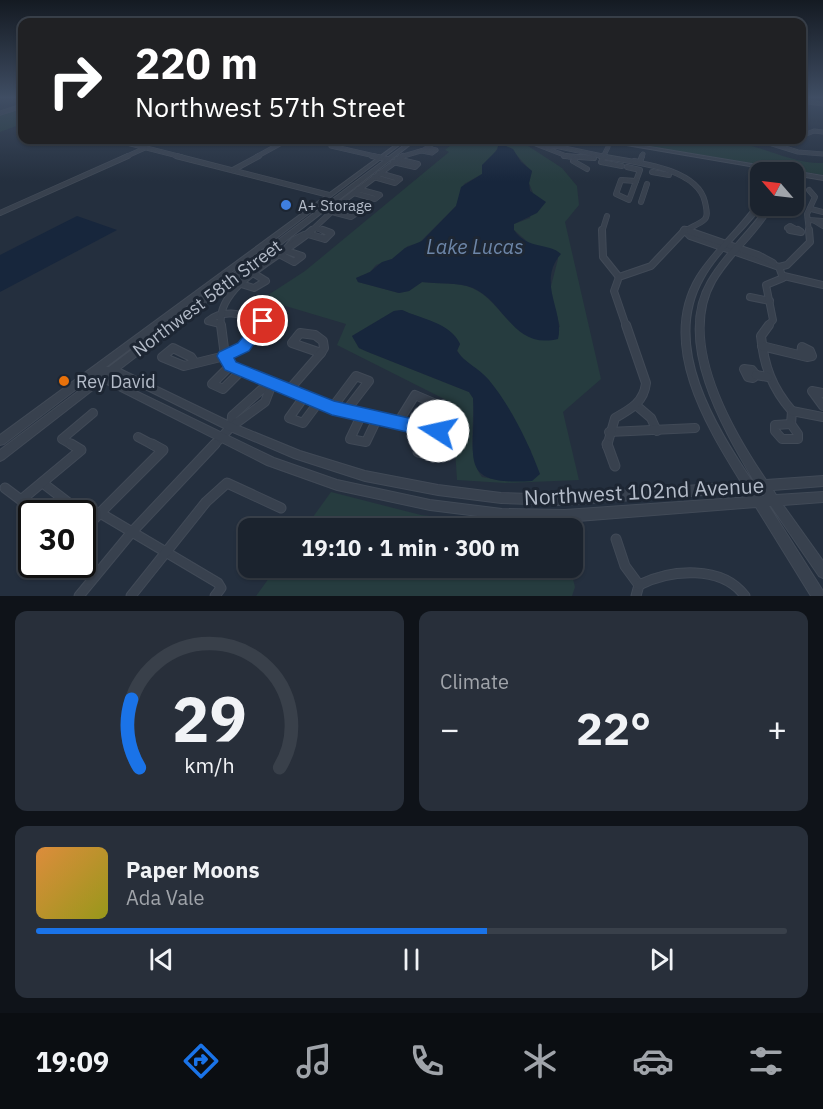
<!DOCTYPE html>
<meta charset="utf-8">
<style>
body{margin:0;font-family:"IBM Plex Sans",sans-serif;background:#282f3a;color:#f1f3f6;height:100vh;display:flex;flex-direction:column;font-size:22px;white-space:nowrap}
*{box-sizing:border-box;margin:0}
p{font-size:20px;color:#a0a4aa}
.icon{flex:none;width:33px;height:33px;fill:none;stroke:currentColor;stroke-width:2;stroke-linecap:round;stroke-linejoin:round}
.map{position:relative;height:596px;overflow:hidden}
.panel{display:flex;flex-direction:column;gap:15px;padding:15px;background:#0f1319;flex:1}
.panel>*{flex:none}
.top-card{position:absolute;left:18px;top:18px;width:788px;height:126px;border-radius:12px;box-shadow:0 2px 4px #0004,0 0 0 2px #39404a;background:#202124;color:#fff;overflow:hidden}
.needle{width:39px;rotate:298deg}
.buttons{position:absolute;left:750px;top:162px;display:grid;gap:12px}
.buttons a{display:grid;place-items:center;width:54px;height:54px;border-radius:12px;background:#1b232e;box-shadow:0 2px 4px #0004,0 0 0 2px #39404a;font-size:30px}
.speed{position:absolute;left:18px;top:500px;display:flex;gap:12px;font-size:30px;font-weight:700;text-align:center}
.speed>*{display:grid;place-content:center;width:78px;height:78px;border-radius:50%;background:#1b232e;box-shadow:0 2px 4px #0004,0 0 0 2px #39404a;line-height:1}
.speed .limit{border:3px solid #111;border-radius:9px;background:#fff;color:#111}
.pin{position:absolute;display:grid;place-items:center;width:51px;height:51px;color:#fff;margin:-26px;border:3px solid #fff;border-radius:50%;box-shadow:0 2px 6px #0007}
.me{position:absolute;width:66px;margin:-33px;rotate:280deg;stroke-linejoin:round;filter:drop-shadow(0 0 4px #0008)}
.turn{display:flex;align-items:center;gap:21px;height:126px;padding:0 18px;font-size:27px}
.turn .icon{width:78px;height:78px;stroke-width:2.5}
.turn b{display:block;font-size:42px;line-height:51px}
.big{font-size:45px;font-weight:800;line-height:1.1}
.panel .card{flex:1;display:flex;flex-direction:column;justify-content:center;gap:9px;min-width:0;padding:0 21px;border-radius:12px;background:#282f3a}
.panel .dial{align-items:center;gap:0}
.dial svg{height:156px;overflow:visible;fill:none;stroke:#39404a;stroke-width:7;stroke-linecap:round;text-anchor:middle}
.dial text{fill:#f1f3f6;stroke:none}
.song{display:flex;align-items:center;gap:18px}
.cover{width:72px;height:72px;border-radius:9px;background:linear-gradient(135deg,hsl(30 70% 55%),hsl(60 70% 35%))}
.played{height:6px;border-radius:3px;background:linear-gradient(90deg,#1a73e8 60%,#39404a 60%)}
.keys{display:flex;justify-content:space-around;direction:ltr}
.heat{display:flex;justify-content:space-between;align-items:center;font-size:33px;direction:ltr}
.panel .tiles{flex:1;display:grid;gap:15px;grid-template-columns:1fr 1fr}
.card:last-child{grid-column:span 2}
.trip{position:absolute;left:238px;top:518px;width:345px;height:60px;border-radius:12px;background:#1b232e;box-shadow:0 2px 4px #0004,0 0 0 2px #39404a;font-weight:800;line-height:60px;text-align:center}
.menu{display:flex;height:96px;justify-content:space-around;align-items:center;background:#0b0e12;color:#a0a4aa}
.menu .icon{width:42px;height:42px}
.menu .selected{color:#1a73e8}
.menu b{font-size:27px;color:#f1f3f6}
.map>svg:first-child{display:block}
.green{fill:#263c3f;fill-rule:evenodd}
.water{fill:#17263c}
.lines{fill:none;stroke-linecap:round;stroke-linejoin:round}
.minor-far4-casing{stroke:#414a57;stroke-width:5}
.minor-far3-casing{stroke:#414a57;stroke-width:6}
.minor-far2-casing{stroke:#414a57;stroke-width:8}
.minor-far1-casing{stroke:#414a57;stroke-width:10}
.minor-casing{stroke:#414a57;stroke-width:11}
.tertiary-casing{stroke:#414a57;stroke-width:2}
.minor-far4{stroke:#38414e;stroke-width:4}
.minor-far3{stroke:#38414e;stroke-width:4.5}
.minor-far2{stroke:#38414e;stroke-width:6}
.minor-far1{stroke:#38414e;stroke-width:8}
.minor{stroke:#38414e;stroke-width:9}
.tertiary{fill:#38414e;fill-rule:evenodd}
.route{fill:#1a73e8;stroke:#114b97;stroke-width:1.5}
.shop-dot{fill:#3f7fe0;stroke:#1d2633;stroke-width:2}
.food-dot{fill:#e8710a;stroke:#1d2633;stroke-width:2}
.labels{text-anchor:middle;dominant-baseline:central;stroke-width:6;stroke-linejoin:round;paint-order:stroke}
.far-poi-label{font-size:15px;fill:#b4bcc9;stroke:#1d2633;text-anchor:start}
.street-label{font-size:18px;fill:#b4bcc9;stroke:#1d2633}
.poi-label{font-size:18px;fill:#b4bcc9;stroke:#1d2633;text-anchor:start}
.water-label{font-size:20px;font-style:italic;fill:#6d86a8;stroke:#1d2633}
.near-street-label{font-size:21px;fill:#b4bcc9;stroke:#1d2633}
</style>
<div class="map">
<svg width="823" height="596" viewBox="0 0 823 596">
<rect width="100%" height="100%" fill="#242f3e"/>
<!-- green -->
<g class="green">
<path d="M22 107V124L0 132V114Z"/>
<path d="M457 140H519L562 168 577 186 579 205 565 222 601 379 563 412 579 480 505 483 457 480 452 403 337 345 346 324 262 299 305 271 449 152 445 150ZM499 143C516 150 519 160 532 171L529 183 533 193 530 218 514 224V230L530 244 557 251 558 259 550 290 560 327 533 338C505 326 495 297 472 288 458 282 437 284 422 282L409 291 399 293 358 282 356 278 370 272 376 265 392 259 408 246 419 243 456 206 464 184 482 174C484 160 497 155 499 143ZM402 310C420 319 451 324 460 344L457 350 462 358 489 380 518 428 531 451 532 481H505L482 477C466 455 475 423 473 398L469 392 368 352 359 348 352 336 394 311Z"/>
<path d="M610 140C652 140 697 136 739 143 767 148 794 164 823 163V175Z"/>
<path d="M331 492 421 515 495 523 504 528H305Z"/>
<path d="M277 567H570L575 587 572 596H256Z"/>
</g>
<!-- water -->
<g class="water">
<path d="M499 143 513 149 521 162 532 171 529 183 530 191 546 202 537 213 514 224V230C527 250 548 242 561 254 536 282 565 312 558 339 513 350 505 302 473 288 458 282 438 284 422 282L409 291 399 293 358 282 356 278 370 272 382 262 392 259 405 248 422 241 456 206 461 187 482 174V165L497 150Z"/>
<path d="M77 216 117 230 0 292V255Z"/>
<path d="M402 310C421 319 450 322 460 344L457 351C465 363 479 368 488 379 509 403 529 444 540 474L532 481C454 486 477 457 473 398L469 392 368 352 359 348 352 336 394 311Z"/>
</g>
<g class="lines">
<!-- minor-far4 casing -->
<g class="minor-far4-casing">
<g id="minor-far4">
<path d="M801 101 823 104"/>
<path d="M0 113 22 106"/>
<path d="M801 136 814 131 823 132"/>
<path d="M115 140 182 157"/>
<path d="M759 140 798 152 823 154"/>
<path d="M533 143 569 157"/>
<path d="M777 143 791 140"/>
<path d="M331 146 379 157"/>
<path d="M546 147 555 146 607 157"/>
<path d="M422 151 432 153 436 150 427 148"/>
<path d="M125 157 145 148"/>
<path d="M256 157 287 140"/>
<path d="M400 157 424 150 437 140"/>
<path d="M603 157 608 147"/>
<path d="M642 157 643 154"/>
</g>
</g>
<!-- minor-far3 casing -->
<g class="minor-far3-casing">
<g id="minor-far3">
<path d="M176 156 329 195"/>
<path d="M372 156 387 159"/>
<path d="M564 156 594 158"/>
<path d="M600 156C630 162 697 166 705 202 706 208 709 216 704 220 698 225 690 227 684 232"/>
<path d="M604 156 601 162 622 166"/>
<path d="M576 158 573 161 587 169"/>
<path d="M634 161 640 162 642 156"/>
<path d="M393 162 415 167 418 164 397 159"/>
<path d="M627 167 640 170 636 181"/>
<path d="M233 170 259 156"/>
<path d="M652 172 669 175"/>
<path d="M374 177 395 183 400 179 379 173"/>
<path d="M621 180 636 181 629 200 616 194Z"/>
<path d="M354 193 375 199 380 195 358 189"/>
<path d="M641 202 647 184"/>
<path d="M811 209 823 212"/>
<path d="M332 212 351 217 357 213 337 207"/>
<path d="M0 213 128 156"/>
<path d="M808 220 823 221"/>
<path d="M815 221 823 226"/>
<path d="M315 228 328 232"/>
<path d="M684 230 686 232"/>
<path d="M685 230 691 232"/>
<path d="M310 232 342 202 403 156"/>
<path d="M602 232 607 216"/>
<path d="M800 232 787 228 790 226 801 232"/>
<path d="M809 232 807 214 815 197 809 190"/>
</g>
</g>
<!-- minor-far2 casing -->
<g class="minor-far2-casing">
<g id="minor-far2">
<path d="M602 230 603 257 619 277"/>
<path d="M684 230 690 236 779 267"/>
<path d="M686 230 758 255 773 263"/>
<path d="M790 230 801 232 798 230"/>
<path d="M308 234 325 239 331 233 323 230"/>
<path d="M287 248 294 240 304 235"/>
<path d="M279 254 294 262 302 256 284 250"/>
<path d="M784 276 823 285"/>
<path d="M241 284 254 288 266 281 253 273"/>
<path d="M750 297 770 301"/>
<path d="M220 324 208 321C224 308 243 315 261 320L263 323 260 326"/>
<path d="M221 326C215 284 285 255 312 230"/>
<path d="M246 326 253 318"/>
<path d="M626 326 614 291 619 277 651 266 685 230"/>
<path d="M768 326 773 320 766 285 783 278 779 267 787 265 810 242 809 230"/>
</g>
</g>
<!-- minor-far1 casing -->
<g class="minor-far1-casing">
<g id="minor-far1">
<path d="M221 325 225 356 233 368 332 408 438 431"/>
<path d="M247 325 245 328 257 331"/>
<path d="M769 325 761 336C764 366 772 388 792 411L791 424"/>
<path d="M300 333 315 335 323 341 324 348 321 353 292 343Z"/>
<path d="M762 346 807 357 812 356 810 351 802 347 801 354"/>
<path d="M195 363 191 357 173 348 162 357 184 366 225 356 243 347 261 325"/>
<path d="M230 366 212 384 223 389 241 371"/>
<path d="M744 369 752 370 756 375 753 378 748 377Z"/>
<path d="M756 375 768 377"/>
<path d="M288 391 321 353"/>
<path d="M823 393 812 391 823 406"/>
<path d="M304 397 289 418 303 423 318 403"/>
<path d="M637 406 651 418 657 431"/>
<path d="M332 408 356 376 369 381 345 412"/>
<path d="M792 411 823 417"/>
<path d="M361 416 350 439 366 442 377 419"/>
<path d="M397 424 415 395 436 404 440 409 435 446"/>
<path d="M791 424 798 434V439H782L775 431V425Z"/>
<path d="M231 427 232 416 261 390 272 384"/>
<path d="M609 432 695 428"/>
<path d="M138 437 155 446"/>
<path d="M74 446 62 439 93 413"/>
<path d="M213 446 231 427 265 402 272 384"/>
<path d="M419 446 423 429"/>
<path d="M607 446 615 418C631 409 644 402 646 383L626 325"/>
</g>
</g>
<!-- minor casing -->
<g class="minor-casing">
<g id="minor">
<path d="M420 444 418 452 434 455 435 444"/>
<path d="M607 444 615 466"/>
<path d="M44 484 78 510 100 513 218 583 221 588 215 596"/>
<path d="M5 488 21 500 81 450 71 444"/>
<path d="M82 531 163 450 152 444"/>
<path d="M616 539 625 566 639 585 636 596"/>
<path d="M639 585C671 569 722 565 745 596"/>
<path d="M79 596 131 533 215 444"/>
<path d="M131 596 206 502 227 483 281 508"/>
</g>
</g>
<!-- tertiary casing -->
<g class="tertiary-casing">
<g id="tertiary">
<path d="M402 140H406L106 367H109L411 140H415V141L120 369 234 424 300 451 365 471 438 485 501 493 561 495 741 482C705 424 656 343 697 276 714 249 740 228 758 201L760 200 761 206 755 215C738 236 716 255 703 279 665 346 715 425 752 481H754C723 428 672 342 708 281 724 253 749 232 767 206H773C759 233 731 254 715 282 681 342 732 430 766 480L823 476V486L773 490 776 495 823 492V502L783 505 823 561V578L819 576 771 506H769L823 591V596H811L756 507 565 522 502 519 430 510 337 490 267 465 103 382 4 459 0 461V450L97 377 95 375 4 444 0 445V435ZM113 375H117L228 430 294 458 365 481 438 495 501 503 561 505 747 492 750 497 565 510 502 509 430 500 337 480 274 458 109 378ZM758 491H761L764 496H762Z"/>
<path d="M601 140H608L823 176V180L794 175V172H784L603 141Z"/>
</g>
</g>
<!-- minor-far4 -->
<use href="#minor-far4" class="minor-far4"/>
<!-- minor-far3 -->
<use href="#minor-far3" class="minor-far3"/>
<!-- minor-far2 -->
<use href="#minor-far2" class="minor-far2"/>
<!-- minor-far1 -->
<use href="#minor-far1" class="minor-far1"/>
<!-- minor -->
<use href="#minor" class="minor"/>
<!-- tertiary -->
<use href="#tertiary" class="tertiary"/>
</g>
<!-- sky -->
<linearGradient id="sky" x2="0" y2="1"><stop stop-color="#141a22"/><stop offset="0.54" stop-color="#3f4d63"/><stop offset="1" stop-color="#3f4d63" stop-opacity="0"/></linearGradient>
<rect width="823" height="181" fill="url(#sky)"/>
<!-- route -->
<path class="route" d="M263 316 270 321 249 351 234 358 236 362 334 401 444 426 447 431 444 437 438 439 332 415 225 370 217 356 219 352 238 343 258 318Z"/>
<!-- markers -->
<circle class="shop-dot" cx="286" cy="205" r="6"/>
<circle class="food-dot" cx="64" cy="381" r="6"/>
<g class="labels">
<!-- far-poi labels -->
<g class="far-poi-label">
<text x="298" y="205">A+ Storage</text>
</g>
<!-- street labels -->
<g class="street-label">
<text transform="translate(207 298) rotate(-37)">Northwest 58th Street</text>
</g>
<!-- poi labels -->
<g class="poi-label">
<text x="76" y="381">Rey David</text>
</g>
<!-- water labels -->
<g class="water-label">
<text x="475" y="246">Lake Lucas</text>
</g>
<!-- near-street labels -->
<g class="near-street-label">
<text transform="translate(644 491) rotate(-3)">Northwest 102nd Avenue</text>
</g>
</g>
</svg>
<div class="buttons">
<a><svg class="needle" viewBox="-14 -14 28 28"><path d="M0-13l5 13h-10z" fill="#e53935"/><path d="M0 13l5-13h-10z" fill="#a0a4aa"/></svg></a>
</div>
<div class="speed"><div class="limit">30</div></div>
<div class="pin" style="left:263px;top:321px;background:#d93025"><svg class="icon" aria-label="arrive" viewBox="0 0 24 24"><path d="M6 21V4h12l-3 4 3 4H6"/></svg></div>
<svg class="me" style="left:438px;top:431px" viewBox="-20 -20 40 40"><circle r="19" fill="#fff"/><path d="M0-13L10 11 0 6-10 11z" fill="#1a73e8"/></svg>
<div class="trip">19:10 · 1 min · 300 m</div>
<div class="top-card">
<div class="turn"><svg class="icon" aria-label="right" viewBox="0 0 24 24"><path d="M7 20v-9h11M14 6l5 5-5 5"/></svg><div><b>220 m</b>Northwest 57th Street</div></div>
</div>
</div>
<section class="panel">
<div class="tiles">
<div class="card dial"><svg viewBox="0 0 100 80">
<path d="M14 69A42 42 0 1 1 86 69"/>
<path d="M14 69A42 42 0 0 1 10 34" stroke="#1a73e8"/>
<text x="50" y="56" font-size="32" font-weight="700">29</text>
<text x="50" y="72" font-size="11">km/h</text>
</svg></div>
<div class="card"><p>Climate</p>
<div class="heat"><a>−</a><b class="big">22°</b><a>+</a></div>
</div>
<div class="card">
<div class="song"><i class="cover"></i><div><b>Paper Moons</b><p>Ada Vale</p></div></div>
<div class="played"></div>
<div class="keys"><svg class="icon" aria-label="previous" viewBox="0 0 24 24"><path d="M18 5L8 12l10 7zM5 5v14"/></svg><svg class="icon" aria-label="pause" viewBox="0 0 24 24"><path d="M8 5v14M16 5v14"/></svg><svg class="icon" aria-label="next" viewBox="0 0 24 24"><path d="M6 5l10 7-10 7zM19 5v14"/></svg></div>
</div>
</div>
</section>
<nav class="menu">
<b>19:09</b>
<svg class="icon selected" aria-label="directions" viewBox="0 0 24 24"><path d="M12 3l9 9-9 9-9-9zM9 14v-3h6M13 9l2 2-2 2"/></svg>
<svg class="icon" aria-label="music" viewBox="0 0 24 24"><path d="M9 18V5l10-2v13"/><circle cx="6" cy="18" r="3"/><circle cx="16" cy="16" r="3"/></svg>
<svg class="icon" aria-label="phone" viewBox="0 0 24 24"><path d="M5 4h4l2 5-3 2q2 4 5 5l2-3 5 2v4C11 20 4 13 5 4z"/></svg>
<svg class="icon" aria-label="climate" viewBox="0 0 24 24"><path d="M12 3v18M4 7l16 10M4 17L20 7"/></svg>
<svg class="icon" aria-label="car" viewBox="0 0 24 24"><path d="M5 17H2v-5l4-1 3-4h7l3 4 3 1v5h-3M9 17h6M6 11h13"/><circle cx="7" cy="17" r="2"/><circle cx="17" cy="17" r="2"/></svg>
<svg class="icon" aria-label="filters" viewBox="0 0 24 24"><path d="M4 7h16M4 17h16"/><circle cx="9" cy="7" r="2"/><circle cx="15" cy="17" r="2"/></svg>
</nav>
